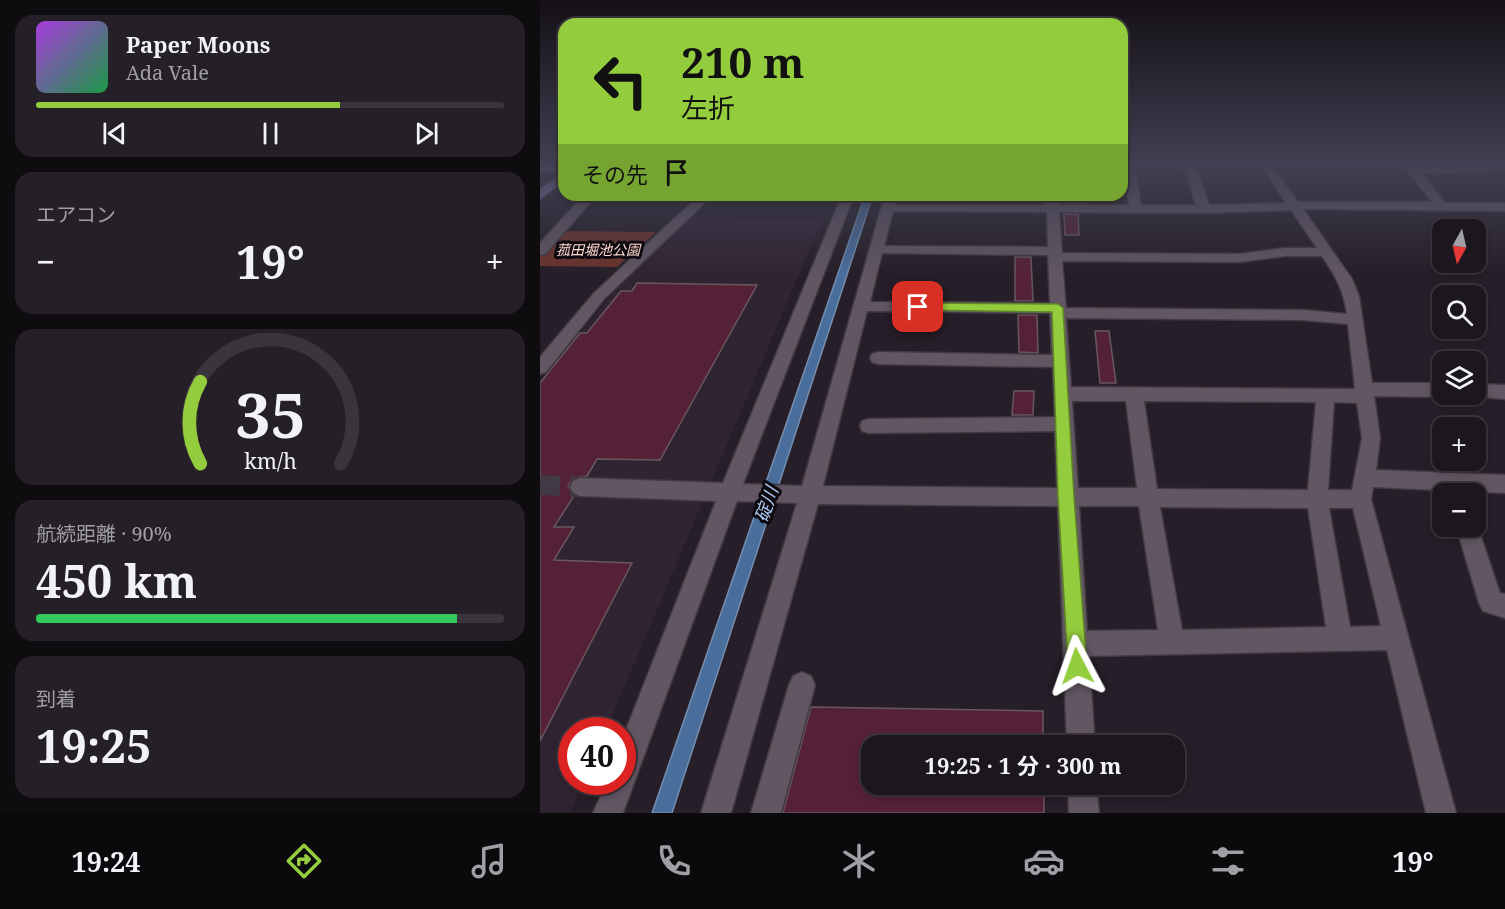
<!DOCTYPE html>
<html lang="ja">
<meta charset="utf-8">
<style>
body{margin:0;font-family:"Noto Serif","Noto Sans JP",serif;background:#251f27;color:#f1f3f6;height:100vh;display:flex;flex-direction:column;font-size:22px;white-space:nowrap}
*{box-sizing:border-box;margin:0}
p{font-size:20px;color:#a09fa4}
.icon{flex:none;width:33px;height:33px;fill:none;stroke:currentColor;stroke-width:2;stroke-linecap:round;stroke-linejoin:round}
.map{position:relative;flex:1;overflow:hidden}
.details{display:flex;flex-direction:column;gap:15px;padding:15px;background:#0f0c10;width:540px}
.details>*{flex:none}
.top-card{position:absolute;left:18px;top:18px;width:570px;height:183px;border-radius:18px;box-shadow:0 3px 9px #0003,0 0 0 2px #3a353c;background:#93cd3d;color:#111;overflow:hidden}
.needle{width:39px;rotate:188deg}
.controls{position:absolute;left:892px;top:219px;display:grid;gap:12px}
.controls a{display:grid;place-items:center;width:54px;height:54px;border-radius:12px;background:#1c161e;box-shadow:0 3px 9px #0003,0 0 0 2px #3a353c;font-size:30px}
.speed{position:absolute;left:18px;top:717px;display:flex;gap:12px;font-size:30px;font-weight:700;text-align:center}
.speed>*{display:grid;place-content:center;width:78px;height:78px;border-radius:50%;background:#1c161e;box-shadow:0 3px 9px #0003,0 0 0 2px #3a353c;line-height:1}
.speed .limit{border:9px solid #d22;background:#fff;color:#111}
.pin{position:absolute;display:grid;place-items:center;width:51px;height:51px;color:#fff;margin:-26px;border-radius:12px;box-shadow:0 3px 9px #0006}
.me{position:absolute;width:66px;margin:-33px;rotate:356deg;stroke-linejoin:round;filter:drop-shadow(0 0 4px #0008)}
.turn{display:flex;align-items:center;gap:21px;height:126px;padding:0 24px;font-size:27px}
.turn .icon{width:78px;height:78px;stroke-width:2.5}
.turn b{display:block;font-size:42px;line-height:51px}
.then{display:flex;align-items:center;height:57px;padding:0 24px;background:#0003;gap:12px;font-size:22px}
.big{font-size:45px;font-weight:700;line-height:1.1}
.details .widget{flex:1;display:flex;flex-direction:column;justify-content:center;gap:9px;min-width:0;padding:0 21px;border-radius:18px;background:#251f27}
.details .dial{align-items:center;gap:0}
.dial svg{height:156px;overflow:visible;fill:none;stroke:#3a353c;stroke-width:7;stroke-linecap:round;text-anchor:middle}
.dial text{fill:#f1f3f6;stroke:none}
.song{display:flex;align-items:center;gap:18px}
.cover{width:72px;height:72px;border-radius:9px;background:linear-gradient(135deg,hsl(280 70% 55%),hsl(140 70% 35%))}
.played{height:6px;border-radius:3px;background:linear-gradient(90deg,#93cd3d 65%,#3a353c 65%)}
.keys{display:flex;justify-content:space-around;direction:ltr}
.heat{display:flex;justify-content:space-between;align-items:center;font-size:33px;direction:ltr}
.charge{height:9px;border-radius:4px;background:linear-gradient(90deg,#34c759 90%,#3a353c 0)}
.trip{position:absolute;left:321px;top:735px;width:324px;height:60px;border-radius:18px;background:#1c161e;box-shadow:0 3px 9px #0003,0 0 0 2px #3a353c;font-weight:700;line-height:60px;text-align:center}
.dock{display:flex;height:96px;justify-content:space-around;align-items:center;background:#0b090c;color:#a09fa4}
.dock .icon{width:42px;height:42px}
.dock .current{color:#93cd3d}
.dock b{font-size:27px;color:#f1f3f6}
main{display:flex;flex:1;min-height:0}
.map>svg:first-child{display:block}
.built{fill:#302332}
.green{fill:#6b322b}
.water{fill:#4a6e9b;stroke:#758dae;stroke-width:1.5}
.building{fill:#552137;stroke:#68585e;stroke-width:1.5}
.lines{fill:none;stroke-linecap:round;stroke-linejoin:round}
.minor-tunnel{stroke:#413943;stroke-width:20;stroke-dasharray:20 10;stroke-linecap:butt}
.minor-casing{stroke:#403941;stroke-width:3}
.major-casing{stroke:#403941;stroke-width:3}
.minor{fill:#615662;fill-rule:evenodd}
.major{fill:#8479b4;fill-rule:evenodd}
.route{fill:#93cd3d;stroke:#608528;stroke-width:1.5}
.labels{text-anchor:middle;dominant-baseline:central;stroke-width:6;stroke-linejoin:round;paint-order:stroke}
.far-park-label{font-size:14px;font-style:italic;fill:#fed6d0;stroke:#0d090e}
.water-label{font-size:18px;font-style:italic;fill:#abcbf4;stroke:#0d090e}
</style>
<main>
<section class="details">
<div class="widget">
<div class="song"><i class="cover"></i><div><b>Paper Moons</b><p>Ada Vale</p></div></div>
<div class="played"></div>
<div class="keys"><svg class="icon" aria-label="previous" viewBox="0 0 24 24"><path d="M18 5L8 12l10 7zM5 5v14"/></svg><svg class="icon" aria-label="pause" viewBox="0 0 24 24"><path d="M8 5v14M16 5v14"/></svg><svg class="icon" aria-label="next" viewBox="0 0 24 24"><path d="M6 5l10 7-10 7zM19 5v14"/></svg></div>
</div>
<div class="widget"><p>エアコン</p>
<div class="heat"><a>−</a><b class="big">19°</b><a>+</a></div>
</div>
<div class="widget dial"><svg viewBox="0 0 100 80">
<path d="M14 69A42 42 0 1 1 86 69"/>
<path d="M14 69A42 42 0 0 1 14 27" stroke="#93cd3d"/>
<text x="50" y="56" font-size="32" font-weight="700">35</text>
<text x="50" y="72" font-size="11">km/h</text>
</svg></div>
<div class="widget"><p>航続距離 · 90%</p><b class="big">450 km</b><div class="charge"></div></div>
<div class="widget"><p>到着</p><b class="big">19:25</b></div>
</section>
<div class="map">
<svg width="965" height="813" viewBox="0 0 965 813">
<rect width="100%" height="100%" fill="#261e28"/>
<!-- built -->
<path class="built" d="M149 218 282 220 66 730H32V782H44L30 813H0V383L81 283 106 258 128 242Z"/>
<!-- green -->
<path class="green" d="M22 231 116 232 77 267 0 266V254Z"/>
<!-- water -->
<path class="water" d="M325 195H333L132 813H112Z"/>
<!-- building -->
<g class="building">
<path d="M521 195H546L547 203H522Z"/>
<path d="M524 214H538L539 235H525Z"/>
<path d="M475 257H491L493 301H475Z"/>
<path d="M97 283 217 285 120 460 57 459 47 476 32 479 28 486 34 496 14 527H34L14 560 92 563 0 741V383L40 333H47L81 291H92Z"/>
<path d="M478 315H497L498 353 479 352Z"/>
<path d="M555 331H569L576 383H560Z"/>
<path d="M474 391H494L493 415H472Z"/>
<path d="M271 707 503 711V746H332V784H504V813H243Z"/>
</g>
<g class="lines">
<!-- minor-tunnel -->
<path class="minor-tunnel" d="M0 485 40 487"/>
<!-- minor casing -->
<g class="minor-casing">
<g id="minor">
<path d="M582 163H593L601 205H656L646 173 640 163H650L658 173 669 205 746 203 720 163H730L758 202H892L867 170 855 163 898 167 965 163V168L898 174 881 173 905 203H965V211L763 209 812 279 819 296 832 383H903V394H909L903 397 834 396 840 438 836 470 965 475V493L833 487 831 499 916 813H886L847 650 549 656 555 746H527L518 506 278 504 191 813H161L257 503 197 501 83 813H53L67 782H82V740L176 501 40 496 33 493 30 487 33 481 40 478 183 483 302 195H314L203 484 262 486 345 195H357L355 205H506V195H518L519 205H589ZM751 210 777 248H745L699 254 522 253 519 212 664 213ZM353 211 507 212 508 247 344 246ZM342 253 508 255 510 303 330 302ZM745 256H782C795 275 804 291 807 314L763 310 526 308 522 261 699 262ZM327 311 510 313 512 355 338 352 332 354 330 358 332 362 338 364 513 367 515 417 329 419 322 421 320 426 322 431 329 433 515 431 517 488 283 486ZM526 318 763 320 808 324 815 389 531 387ZM532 401H586L597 488H538ZM604 401 776 402 768 490 617 489ZM794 402 817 403 822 438 812 490H788ZM539 506H599L618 630 547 631ZM620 507 768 508 786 627 642 630ZM789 508H813L841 626 810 627Z"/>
<path d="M44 195H57L5 254 0 255V243Z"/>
<path d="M160 195H173L64 299 6 372 0 374V357L54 293Z"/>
<path d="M936 384 965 385V399L930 396 936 394Z"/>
<path d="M936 522 960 593 965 594V618L943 611 939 603 916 526H936Z"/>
<path d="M262 672 271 676 275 685 241 813H211L249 685 253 676Z"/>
<path d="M528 784H556L559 813H529Z"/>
</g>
</g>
<!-- major casing -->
<g class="major-casing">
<g id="major">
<rect x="0" y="165" width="24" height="6"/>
<path d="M24 172V181L0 199V189Z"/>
</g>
</g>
<!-- minor -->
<use href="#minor" class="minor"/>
<!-- major -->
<use href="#major" class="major"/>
</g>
<!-- sky -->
<linearGradient id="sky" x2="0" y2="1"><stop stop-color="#151016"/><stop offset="0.59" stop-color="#414153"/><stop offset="1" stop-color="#414153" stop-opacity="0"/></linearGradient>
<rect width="965" height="276" fill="url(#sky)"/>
<!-- route -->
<path class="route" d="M378 303 518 304 523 308 534 497 547 666 544 673 537 676 531 673 528 666 518 497 512 312 374 310 372 307Z"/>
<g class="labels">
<!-- far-park labels -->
<g class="far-park-label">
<text x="58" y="249">菰田堀池公園</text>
</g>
<!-- water labels -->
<g class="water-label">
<text transform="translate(226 504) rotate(-71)">碇川</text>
</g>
</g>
</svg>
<div class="controls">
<a><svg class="needle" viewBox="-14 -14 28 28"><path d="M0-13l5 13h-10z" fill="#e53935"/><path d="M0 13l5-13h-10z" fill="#a09fa4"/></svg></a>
<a><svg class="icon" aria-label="search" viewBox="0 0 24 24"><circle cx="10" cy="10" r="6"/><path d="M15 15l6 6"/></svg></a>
<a><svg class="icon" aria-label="layers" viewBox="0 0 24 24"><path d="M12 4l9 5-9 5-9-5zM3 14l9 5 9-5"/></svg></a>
<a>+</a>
<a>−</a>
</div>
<div class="speed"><div class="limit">40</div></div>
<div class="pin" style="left:378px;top:307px;background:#d93025"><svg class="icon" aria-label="arrive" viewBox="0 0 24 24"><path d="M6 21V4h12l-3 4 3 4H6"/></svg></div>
<svg class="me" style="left:537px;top:666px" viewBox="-20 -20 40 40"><path d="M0-17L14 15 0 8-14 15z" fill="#93cd3d" stroke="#fff" stroke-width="4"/></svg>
<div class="trip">19:25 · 1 分 · 300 m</div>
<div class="top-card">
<div class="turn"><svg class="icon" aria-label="left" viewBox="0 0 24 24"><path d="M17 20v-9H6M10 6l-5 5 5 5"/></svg><div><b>210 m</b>左折</div></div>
<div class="then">その先<svg class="icon" aria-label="arrive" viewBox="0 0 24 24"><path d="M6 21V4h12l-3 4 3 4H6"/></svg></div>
</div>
</div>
</main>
<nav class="dock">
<b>19:24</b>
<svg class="icon current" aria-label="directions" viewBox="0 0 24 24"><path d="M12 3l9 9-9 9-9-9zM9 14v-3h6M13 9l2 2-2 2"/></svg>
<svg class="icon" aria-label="music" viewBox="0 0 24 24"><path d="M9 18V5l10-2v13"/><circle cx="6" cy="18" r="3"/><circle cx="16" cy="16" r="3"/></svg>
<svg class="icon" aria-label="phone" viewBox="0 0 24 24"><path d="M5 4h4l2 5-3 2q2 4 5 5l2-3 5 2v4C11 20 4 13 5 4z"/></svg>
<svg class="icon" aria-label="climate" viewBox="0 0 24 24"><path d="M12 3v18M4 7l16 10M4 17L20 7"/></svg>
<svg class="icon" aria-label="car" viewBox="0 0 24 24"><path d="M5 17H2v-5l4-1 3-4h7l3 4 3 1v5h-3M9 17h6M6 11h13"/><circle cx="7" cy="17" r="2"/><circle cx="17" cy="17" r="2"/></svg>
<svg class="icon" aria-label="filters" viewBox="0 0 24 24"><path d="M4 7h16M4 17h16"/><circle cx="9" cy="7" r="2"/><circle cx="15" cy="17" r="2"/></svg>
<b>19°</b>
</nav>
